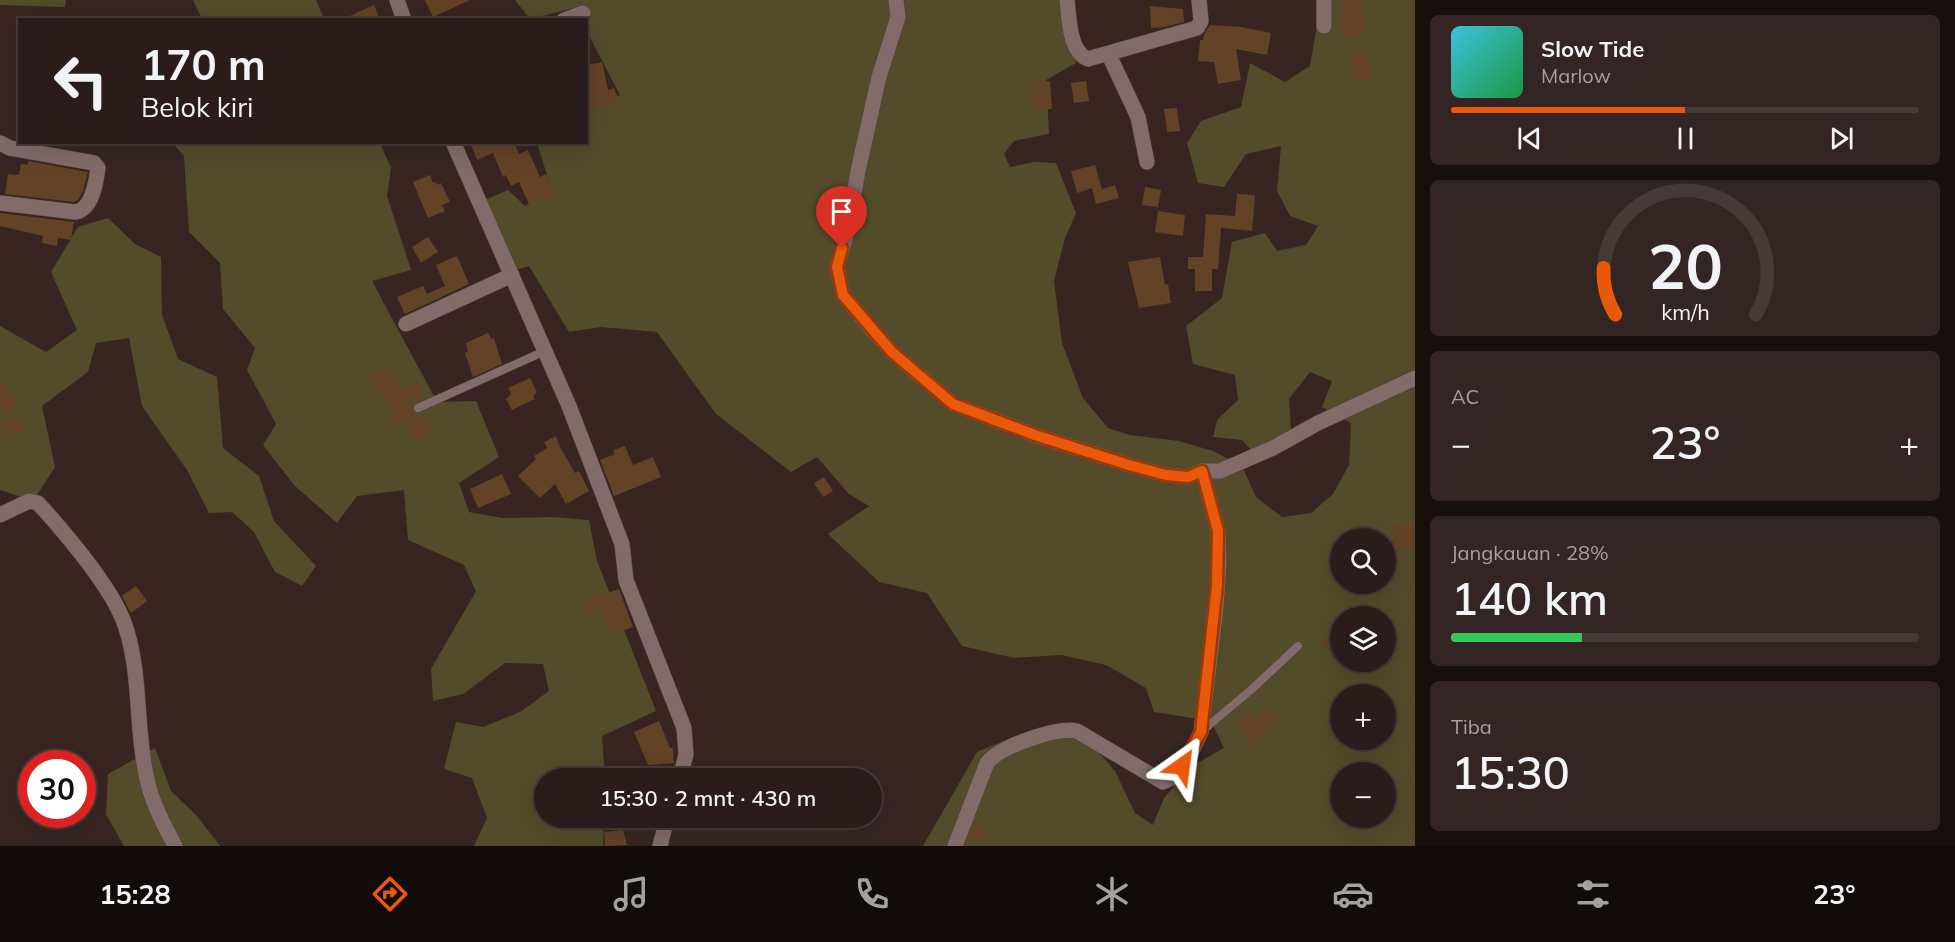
<!DOCTYPE html>
<html lang="id">
<meta charset="utf-8">
<style>
body{margin:0;font-family:Mulish,sans-serif;background:#322523;color:#f1f3f6;height:100vh;display:flex;flex-direction:column;font-size:22px;white-space:nowrap}
*{box-sizing:border-box;margin:0}
p{font-size:20px;color:#a5a1a2}
.icon{flex:none;width:33px;height:33px;fill:none;stroke:currentColor;stroke-width:2;stroke-linecap:round;stroke-linejoin:round}
.map{position:relative;flex:1;overflow:hidden}
.panel{display:flex;flex-direction:column;gap:15px;padding:15px;background:#170f0e;width:540px}
.panel>*{flex:none}
.hud{position:absolute;left:18px;top:18px;width:570px;height:126px;border-radius:0px;box-shadow:0 6px 24px #0002,0 0 0 2px #463a39;background:#2a1c1a;color:#f1f3f6;overflow:hidden}
.tools{position:absolute;left:1330px;top:528px;display:grid;gap:12px}
.tools a{display:grid;place-items:center;width:66px;height:66px;border-radius:50%;background:#2a1c1a;box-shadow:0 6px 24px #0002,0 0 0 2px #463a39;font-size:30px}
.speed{position:absolute;left:18px;top:750px;display:flex;gap:12px;font-size:30px;font-weight:700;text-align:center}
.speed>*{display:grid;place-content:center;width:78px;height:78px;border-radius:50%;background:#2a1c1a;box-shadow:0 6px 24px #0002,0 0 0 2px #463a39;line-height:1}
.speed .limit{border:9px solid #d22;background:#fff;color:#111}
.pin{position:absolute;display:grid;place-items:center;width:51px;height:51px;color:#fff;margin:-62px -26px;border-radius:50% 50% 50% 0;rotate:-45deg;box-shadow:0 0 6px #0007}
.pin .icon{rotate:45deg}
.me{position:absolute;width:66px;margin:-33px;rotate:31deg;stroke-linejoin:round;filter:drop-shadow(0 0 4px #0008)}
.turn{display:flex;align-items:center;gap:21px;height:126px;padding:0 24px;font-size:27px}
.turn .icon{width:78px;height:78px;stroke-width:2.5}
.turn b{display:block;font-size:42px;line-height:51px}
.big{font-size:45px;font-weight:600;line-height:1.1}
.panel .card{flex:1;display:flex;flex-direction:column;justify-content:center;gap:9px;min-width:0;padding:0 21px;border-radius:9px;background:#322523}
.panel .dial{align-items:center;gap:0}
.dial svg{height:156px;overflow:visible;fill:none;stroke:#463a39;stroke-width:7;stroke-linecap:round;text-anchor:middle}
.dial text{fill:#f1f3f6;stroke:none}
.song{display:flex;align-items:center;gap:18px}
.cover{width:72px;height:72px;border-radius:9px;background:linear-gradient(135deg,hsl(190 70% 55%),hsl(140 70% 35%))}
.played{height:6px;border-radius:3px;background:linear-gradient(90deg,#ea580c 50%,#463a39 50%)}
.keys{display:flex;justify-content:space-around;direction:ltr}
.heat{display:flex;justify-content:space-between;align-items:center;font-size:33px;direction:ltr}
.charge{height:9px;border-radius:4px;background:linear-gradient(90deg,#34c759 28%,#463a39 0)}
.trip{position:absolute;left:534px;top:768px;width:348px;height:60px;border-radius:30px;background:#2a1c1a;box-shadow:0 6px 24px #0002,0 0 0 2px #463a39;font-weight:600;line-height:60px;text-align:center}
.menu{display:flex;height:96px;justify-content:space-around;align-items:center;background:#110b0a;color:#a5a1a2}
.menu .icon{width:42px;height:42px}
.menu .active{color:#ea580c}
.menu b{font-size:27px;color:#f1f3f6}
main{display:flex;flex:1;min-height:0}
.map>svg:first-child{display:block}
.green{fill:#534b2a;fill-rule:evenodd}
.building{fill:#624326}
.lines{fill:none;stroke-linecap:round;stroke-linejoin:round}
.lane-casing{stroke:#534341;stroke-width:9}
.street-casing{stroke:#534341;stroke-width:16}
.lane{stroke:#826b68;stroke-width:8}
.street{stroke:#826b68;stroke-width:15}
.route-casing{stroke:#983908;stroke-width:15}
.route{stroke:#ea580c;stroke-width:10}
</style>
<main>
<div class="map">
<svg width="1415" height="846" viewBox="0 0 1415 846">
<rect width="100%" height="100%" fill="#382522"/>
<!-- green -->
<g class="green">
<path d="M0 0H66L65 7 0 5Z"/>
<path d="M193 0H316L324 19H202Z"/>
<path d="M515 0H1061L1076 63 1046 80 1049 134 1014 141 1004 154 1010 167 1034 162 1056 163 1076 213 1065 238 1054 281 1062 343 1083 398 1108 428 1130 435 1179 441 1213 451 1242 466 1256 497 1282 517 1311 513 1333 494 1349 465 1351 423 1322 407 1332 381 1310 372 1289 399 1291 429 1253 452 1242 440 1213 437 1217 420 1238 400 1235 375 1193 364 1186 326 1222 298 1232 242 1265 233 1277 251 1306 245 1318 226 1290 216 1277 191 1281 146 1246 154 1224 187 1198 183 1187 143 1201 121 1241 107 1250 63 1285 82 1310 66 1318 20V0H1415V846H923L977 752 1023 733 1058 725 1076 727 1115 771 1135 813 1153 825 1164 798 1192 766 1224 748 1211 721 1154 712 1146 688 1106 665 1061 655 1014 658 962 646 927 593 879 582 828 534 869 506 849 494 817 457 791 472 716 414 657 332 601 327 569 332 529 266 509 272 480 202 508 190 525 206 552 191 537 143 586 142 587 108 620 95 587 32 586 20 580 19 574 8 530 19ZM1341 538H1386V584H1341ZM1341 616H1386V662H1341ZM1341 694H1386V740H1341ZM1341 772H1386V818H1341Z"/>
<path d="M172 143H380L391 168 387 196 411 270 372 281 437 402 476 401 499 457 459 483 469 512 502 518 554 517 589 520 597 561 656 711 602 736 605 778H544V818H604L603 846H474L487 818 472 778 444 769 456 722 483 727 520 712 549 691 543 664 505 663 463 694 433 701 431 669 476 591 464 565 408 540 404 490 357 496 337 523 294 485 263 445 276 424 247 370 255 348 223 309 220 263 189 232 184 156Z"/>
<path d="M108 218 135 244 161 257 162 315 178 359 217 377 223 448 259 476 274 521 316 566 302 586 275 572 254 532 232 512 209 513 187 470 142 406 129 338 96 343 88 372 42 406 55 467 33 501 0 490V326L46 352 77 330 51 272 78 227Z"/>
<path d="M155 748 171 791 197 816 220 846H124L106 814 108 774Z"/>
</g>
<!-- building -->
<g class="building">
<path d="M425 0H470L433 17Z"/>
<path d="M1341 0H1361L1367 34 1343 37 1340 15H1343Z"/>
<path d="M374 5 380 20H341Z"/>
<path d="M1150 6 1183 9 1184 22 1164 27 1151 28Z"/>
<path d="M1210 25 1241 27 1271 33 1267 55 1236 49 1241 80 1218 84 1214 62 1198 61 1200 40H1203L1204 34Z"/>
<path d="M1367 52 1371 79 1353 82 1350 54Z"/>
<path d="M602 62 608 90 614 88 619 101 586 112V65Z"/>
<path d="M1050 81 1052 109 1032 110 1031 82Z"/>
<path d="M1086 81 1089 101 1074 103 1071 83Z"/>
<path d="M1177 108 1180 131 1167 132 1164 109Z"/>
<path d="M470 142H514L519 154 528 150 540 177 546 174 556 197 546 202 544 198 529 204 519 182 511 186 506 175 503 177 493 153 477 160Z"/>
<path d="M28 161 88 172 83 191 78 200 74 202 5 194 8 174 19 175 21 164 28 165Z"/>
<path d="M1095 165 1102 189 1115 185 1119 198 1096 204 1092 188 1077 193 1071 171Z"/>
<path d="M430 175 433 183 436 182 437 185 441 183 450 202 442 205 445 211 428 218 413 182Z"/>
<path d="M1145 187 1161 190 1158 207 1142 205Z"/>
<path d="M1237 194 1255 195 1252 231 1221 228 1218 269H1212V291H1195V269H1188V257H1203L1206 214 1235 216Z"/>
<path d="M1158 211 1185 215 1183 236 1155 232Z"/>
<path d="M0 213 74 222 71 240 58 238 57 246 42 243 43 236 0 226Z"/>
<path d="M428 237 438 252 421 263 412 247Z"/>
<path d="M457 256 469 284 405 314 397 297 423 286 427 294 445 286 436 265Z"/>
<path d="M1160 257 1165 285 1168 284 1171 303 1139 308 1128 262Z"/>
<path d="M488 333 491 339 494 338 502 364 473 377 465 353 468 352 466 343Z"/>
<path d="M390 366 403 390 418 381 425 394 409 403 418 419 425 415 434 431 416 441 405 422 394 429 388 418 393 415 380 391 377 393 369 377Z"/>
<path d="M530 378 537 392 533 396 535 399 512 410 506 399 511 394 508 388Z"/>
<path d="M0 380 20 403 7 414 0 406Z"/>
<path d="M16 416 25 430 15 436 13 433 8 436 1 425Z"/>
<path d="M556 436 560 447 575 473 579 471 589 491 566 504 555 484 540 498 518 476 536 459 534 456 547 448 544 442Z"/>
<path d="M625 446 633 465 653 457 661 477 614 496 600 460 615 454 613 450Z"/>
<path d="M502 474 511 494 478 508 470 489Z"/>
<path d="M824 477 833 491 823 497 814 483Z"/>
<path d="M1412 523 1415 547 1395 550 1392 526Z"/>
<path d="M136 586 147 601 131 613 122 596Z"/>
<path d="M619 589 633 627 611 635 601 610 586 616 580 602Z"/>
<path d="M1332 631 1341 640V646L1334 653 1322 641Z"/>
<path d="M1268 706 1279 718 1253 744 1235 725 1248 713 1254 720Z"/>
<path d="M659 721 670 748H673L674 763 648 765 634 732Z"/>
<path d="M974 823 988 828 983 842 969 837Z"/>
<path d="M623 830 627 845 605 846 604 832Z"/>
</g>
<g class="lines">
<!-- lane casing -->
<g class="lane-casing">
<g id="lane">
<path d="M418 408 545 351"/>
<path d="M1202 731 1252 689 1298 646"/>
</g>
</g>
<!-- street casing -->
<g class="street-casing">
<g id="street">
<path d="M397 0 404 20"/>
<path d="M896 0 898 17 879 77 858 171 848 229 837 267 843 295 868 325 892 352 953 404 1035 435 1129 465 1166 475 1188 477 1202 471H1220L1273 448 1318 423 1415 378"/>
<path d="M1067 0C1069 17 1069 52 1088 59L1197 28 1201 21 1199 0"/>
<path d="M1324 0V26"/>
<path d="M564 20 583 13"/>
<path d="M1109 55 1138 117 1147 162"/>
<path d="M453 142 569 406 622 544 626 580 684 728 686 754 680 778"/>
<path d="M0 143 10 148 94 163 98 168C96 183 92 210 75 212L0 203"/>
<path d="M406 324 512 275"/>
<path d="M0 515 29 501 38 503C66 534 112 587 125 625 142 675 135 729 147 779 152 803 164 825 175 846"/>
<path d="M660 846 667 818"/>
<path d="M955 846 987 763C1001 746 1056 727 1077 731L1163 782 1174 777 1191 753 1201 732 1216 607 1219 563 1218 531 1202 471"/>
</g>
</g>
<!-- lane -->
<use href="#lane" class="lane"/>
<!-- street -->
<use href="#street" class="street"/>
</g>
<g class="lines">
<!-- route casing -->
<g class="route-casing">
<path id="route" d="M842 248 837 267 843 295 892 352 953 404 1035 435 1129 465 1166 475 1188 477 1202 471 1218 531 1217 585 1201 732 1182 766"/>
</g>
<!-- route -->
<use href="#route" class="route"/>
</g>
</svg>
<div class="tools">
<a><svg class="icon" aria-label="search" viewBox="0 0 24 24"><circle cx="10" cy="10" r="6"/><path d="M15 15l6 6"/></svg></a>
<a><svg class="icon" aria-label="layers" viewBox="0 0 24 24"><path d="M12 4l9 5-9 5-9-5zM3 14l9 5 9-5"/></svg></a>
<a>+</a>
<a>−</a>
</div>
<div class="speed"><div class="limit">30</div></div>
<div class="pin" style="left:842px;top:248px;background:#d93025"><svg class="icon" aria-label="arrive" viewBox="0 0 24 24"><path d="M6 21V4h12l-3 4 3 4H6"/></svg></div>
<svg class="me" style="left:1182px;top:766px" viewBox="-20 -20 40 40"><path d="M0-17L14 15 0 8-14 15z" fill="#ea580c" stroke="#fff" stroke-width="4"/></svg>
<div class="trip">15:30 · 2 mnt · 430 m</div>
<div class="hud">
<div class="turn"><svg class="icon" aria-label="left" viewBox="0 0 24 24"><path d="M17 20v-9H6M10 6l-5 5 5 5"/></svg><div><b>170 m</b>Belok kiri</div></div>
</div>
</div>
<section class="panel">
<div class="card">
<div class="song"><i class="cover"></i><div><b>Slow Tide</b><p>Marlow</p></div></div>
<div class="played"></div>
<div class="keys"><svg class="icon" aria-label="previous" viewBox="0 0 24 24"><path d="M18 5L8 12l10 7zM5 5v14"/></svg><svg class="icon" aria-label="pause" viewBox="0 0 24 24"><path d="M8 5v14M16 5v14"/></svg><svg class="icon" aria-label="next" viewBox="0 0 24 24"><path d="M6 5l10 7-10 7zM19 5v14"/></svg></div>
</div>
<div class="card dial"><svg viewBox="0 0 100 80">
<path d="M14 69A42 42 0 1 1 86 69"/>
<path d="M14 69A42 42 0 0 1 8 45" stroke="#ea580c"/>
<text x="50" y="56" font-size="32" font-weight="700">20</text>
<text x="50" y="72" font-size="11">km/h</text>
</svg></div>
<div class="card"><p>AC</p>
<div class="heat"><a>−</a><b class="big">23°</b><a>+</a></div>
</div>
<div class="card"><p>Jangkauan · 28%</p><b class="big">140 km</b><div class="charge"></div></div>
<div class="card"><p>Tiba</p><b class="big">15:30</b></div>
</section>
</main>
<nav class="menu">
<b>15:28</b>
<svg class="icon active" aria-label="directions" viewBox="0 0 24 24"><path d="M12 3l9 9-9 9-9-9zM9 14v-3h6M13 9l2 2-2 2"/></svg>
<svg class="icon" aria-label="music" viewBox="0 0 24 24"><path d="M9 18V5l10-2v13"/><circle cx="6" cy="18" r="3"/><circle cx="16" cy="16" r="3"/></svg>
<svg class="icon" aria-label="phone" viewBox="0 0 24 24"><path d="M5 4h4l2 5-3 2q2 4 5 5l2-3 5 2v4C11 20 4 13 5 4z"/></svg>
<svg class="icon" aria-label="climate" viewBox="0 0 24 24"><path d="M12 3v18M4 7l16 10M4 17L20 7"/></svg>
<svg class="icon" aria-label="car" viewBox="0 0 24 24"><path d="M5 17H2v-5l4-1 3-4h7l3 4 3 1v5h-3M9 17h6M6 11h13"/><circle cx="7" cy="17" r="2"/><circle cx="17" cy="17" r="2"/></svg>
<svg class="icon" aria-label="filters" viewBox="0 0 24 24"><path d="M4 7h16M4 17h16"/><circle cx="9" cy="7" r="2"/><circle cx="15" cy="17" r="2"/></svg>
<b>23°</b>
</nav>
